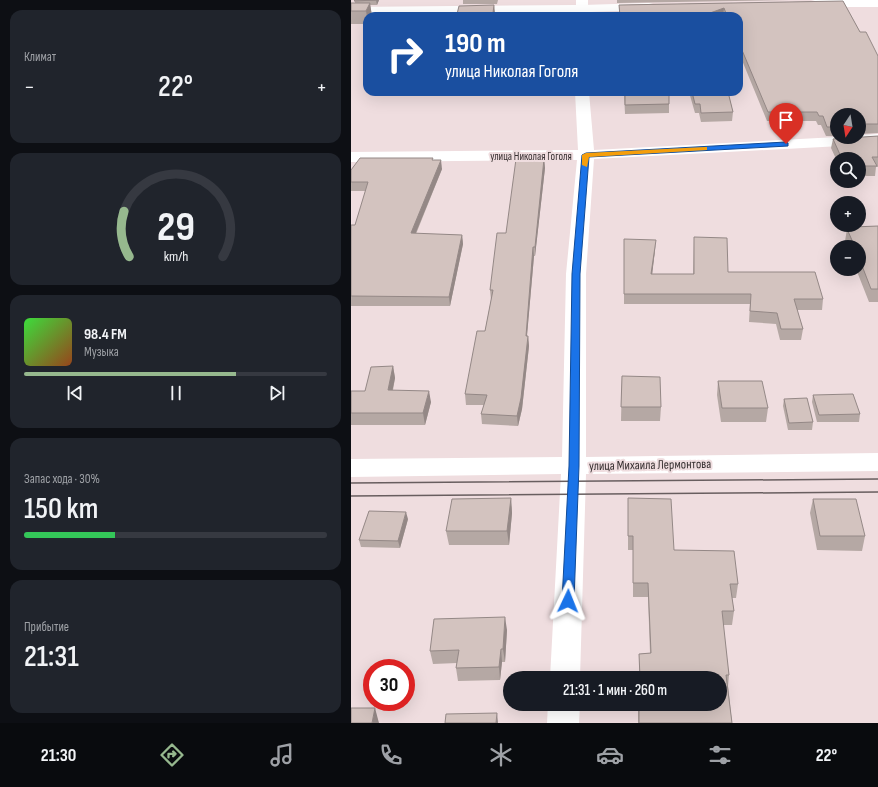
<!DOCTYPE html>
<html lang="ru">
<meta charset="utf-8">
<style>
body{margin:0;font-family:"Sofia Sans Condensed",sans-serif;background:#20242c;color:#f1f3f6;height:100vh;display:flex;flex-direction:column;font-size:15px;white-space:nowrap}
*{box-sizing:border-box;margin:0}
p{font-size:13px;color:#9ea1a6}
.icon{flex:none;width:22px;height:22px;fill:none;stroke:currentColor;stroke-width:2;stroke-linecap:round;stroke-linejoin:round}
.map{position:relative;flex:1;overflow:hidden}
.side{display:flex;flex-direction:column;gap:10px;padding:10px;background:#0d0f14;width:351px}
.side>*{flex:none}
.top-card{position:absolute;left:12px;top:12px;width:380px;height:84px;border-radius:12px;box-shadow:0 4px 16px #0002;background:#1a4fa0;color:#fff;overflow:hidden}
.needle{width:26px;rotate:192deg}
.controls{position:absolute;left:479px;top:108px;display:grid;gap:8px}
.controls a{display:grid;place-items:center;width:36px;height:36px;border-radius:50%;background:#171b24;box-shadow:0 4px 16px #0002;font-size:20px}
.speed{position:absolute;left:12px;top:659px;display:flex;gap:8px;font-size:20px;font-weight:700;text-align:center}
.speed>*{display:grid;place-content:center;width:52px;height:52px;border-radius:50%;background:#171b24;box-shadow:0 4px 16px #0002;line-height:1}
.speed .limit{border:6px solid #d22;background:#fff;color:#111}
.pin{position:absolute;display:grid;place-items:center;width:34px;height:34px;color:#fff;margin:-41px -17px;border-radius:50% 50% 50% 0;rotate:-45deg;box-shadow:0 0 4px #0007}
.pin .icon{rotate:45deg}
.me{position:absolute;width:44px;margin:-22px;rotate:2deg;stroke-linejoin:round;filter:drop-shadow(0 0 3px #0008)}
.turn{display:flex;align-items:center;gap:14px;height:84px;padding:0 16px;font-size:18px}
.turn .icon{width:52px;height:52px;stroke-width:2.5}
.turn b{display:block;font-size:28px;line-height:34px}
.big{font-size:30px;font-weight:600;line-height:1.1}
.side .card{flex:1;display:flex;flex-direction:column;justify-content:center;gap:6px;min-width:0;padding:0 14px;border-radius:12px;background:#20242c}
.side .dial{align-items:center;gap:0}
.dial svg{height:104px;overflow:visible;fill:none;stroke:#363941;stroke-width:7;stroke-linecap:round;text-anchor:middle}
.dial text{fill:#f1f3f6;stroke:none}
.song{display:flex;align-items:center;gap:12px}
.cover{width:48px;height:48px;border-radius:6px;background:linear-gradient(135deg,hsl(120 70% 55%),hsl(20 70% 35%))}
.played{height:4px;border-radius:2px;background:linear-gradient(90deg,#96b88e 70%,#363941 70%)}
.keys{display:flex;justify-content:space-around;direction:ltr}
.heat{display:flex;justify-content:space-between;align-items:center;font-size:22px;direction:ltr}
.charge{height:6px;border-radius:3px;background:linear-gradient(90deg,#34c759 30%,#363941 0)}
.trip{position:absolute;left:152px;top:671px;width:224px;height:40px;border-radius:20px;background:#171b24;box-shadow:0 4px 16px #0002;font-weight:600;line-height:40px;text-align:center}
.tabs{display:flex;height:64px;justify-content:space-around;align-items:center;background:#090b0e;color:#9ea1a6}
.tabs .icon{width:28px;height:28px}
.tabs .selected{color:#96b88e}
.tabs b{font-size:18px;color:#f1f3f6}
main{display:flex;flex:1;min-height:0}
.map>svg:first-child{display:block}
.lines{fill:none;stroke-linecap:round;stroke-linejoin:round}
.minor{fill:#fff;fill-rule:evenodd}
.secondary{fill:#fff;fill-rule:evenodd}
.tram{stroke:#685e5f;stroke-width:1.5}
.wall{fill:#b5a8a4}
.shaded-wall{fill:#948886}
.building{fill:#d3c3bf;stroke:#948886}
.route{fill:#1a73e8;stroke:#114b97}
.slow{fill:#f59e0b}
.labels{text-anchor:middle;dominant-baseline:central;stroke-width:4;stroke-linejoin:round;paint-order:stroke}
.far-street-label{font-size:11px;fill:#373031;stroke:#efdddf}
.street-label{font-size:13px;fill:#373031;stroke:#efdddf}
</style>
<main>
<section class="side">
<div class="card"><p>Климат</p>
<div class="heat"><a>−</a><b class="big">22°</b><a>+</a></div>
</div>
<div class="card dial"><svg viewBox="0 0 100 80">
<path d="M14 69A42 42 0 1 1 86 69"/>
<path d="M14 69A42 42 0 0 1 10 34" stroke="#96b88e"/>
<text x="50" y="56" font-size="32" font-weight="700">29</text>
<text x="50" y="72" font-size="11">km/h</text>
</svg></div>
<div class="card">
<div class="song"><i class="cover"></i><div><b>98.4 FM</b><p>Музыка</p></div></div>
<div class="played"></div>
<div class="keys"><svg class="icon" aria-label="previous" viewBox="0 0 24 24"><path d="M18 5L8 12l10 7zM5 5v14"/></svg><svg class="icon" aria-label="pause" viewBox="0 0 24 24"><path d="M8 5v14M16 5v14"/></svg><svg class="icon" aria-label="next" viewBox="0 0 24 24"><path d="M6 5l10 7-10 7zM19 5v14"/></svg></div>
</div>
<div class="card"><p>Запас хода · 30%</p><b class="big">150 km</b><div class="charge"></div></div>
<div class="card"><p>Прибытие</p><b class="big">21:31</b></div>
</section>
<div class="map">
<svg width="527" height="723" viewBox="0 0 527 723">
<rect width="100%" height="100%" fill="#efdddf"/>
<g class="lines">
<!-- minor -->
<g class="minor">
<path d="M464 0H527V7H460L458 4 460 1Z"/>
<path d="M298 3 302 4 304 7 302 10 238 12V16H226L225 9 227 6 231 5Z"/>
<path d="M224 92H238L243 150 486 137H508V135L527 134V144L243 159 235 274V457L527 453V471L235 474 229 678H199L210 474 0 477V459L211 457 215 274 226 160 0 162V152L227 150Z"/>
<path d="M197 704H229L228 723H196Z"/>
</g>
<!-- secondary -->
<path class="secondary" d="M225 0H237V9L235 12 0 15V7L225 5Z"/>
<!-- tram -->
<g class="tram">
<path d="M0 483 527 479"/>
<path d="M0 496 527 492"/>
</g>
</g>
<!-- wall -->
<g class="wall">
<path d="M4 0H28L26 5H19L21 16H16V24H0V3H4Z"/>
<path d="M112 0H147L146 4H112Z"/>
<path d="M266 0H438L266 3Z"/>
<path d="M492 1 509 32 527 56V133L508 134V115H486V136H475L470 125H467L465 121H416L388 53V16H268V5Z"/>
<path d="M143 5 144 16H106V14Z"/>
<path d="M273 92H318V113L274 114Z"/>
<path d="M338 92H377L382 112 381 121 350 122 348 113H344Z"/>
<path d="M527 136V167H525L524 176H508V159H486V161L480 148 482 139Z"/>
<path d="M193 159 194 168 184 256H183L176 336H177L178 346 171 409 167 426 131 424 130 414 133 405H115L114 394 134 331 140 300 139 290 155 233Z"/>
<path d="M82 160 91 169 65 234 111 235 112 244 99 306H0V225H4L15 191H0V170Z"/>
<path d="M527 226V302H518L505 269H508V247H497L494 241 496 229H502V227Z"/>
<path d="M343 237 377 272 472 299 471 310H446L452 329 450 340H429L425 324 398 322 399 304H273V239L304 250 301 274H342Z"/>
<path d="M42 366 44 378 42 390 80 402 74 425H0V391H14Z"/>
<path d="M271 376 310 407 309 421H270Z"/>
<path d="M367 381 417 408 415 422H370L366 395Z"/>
<path d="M462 395 509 414 508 422H466L461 402Z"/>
<path d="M433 399 462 422 461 430H437L432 406Z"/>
<path d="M160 498 161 513 158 545H98L95 531Z"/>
<path d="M277 498 323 550 387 584 385 598H381L383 611 381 625H372L378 675 377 686 381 723H287V704H369V678H289L288 654 299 653 297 597H282V550H277Z"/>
<path d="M462 499 514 536 511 551 466 550 459 513Z"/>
<path d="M57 519 49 548 10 547 8 540Z"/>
<path d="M156 630 154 662H151L149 680 107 681 105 668 106 663 82 664 79 651Z"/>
</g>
<!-- shaded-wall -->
<g class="shaded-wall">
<path d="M25 0H28L26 5Z"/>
<path d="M19 3 21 16H16V17L15 11Z"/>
<path d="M143 5 144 15V16H142V13Z"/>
<path d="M373 8 372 16H359V13Z"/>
<path d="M193 159 194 168 184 256V247Z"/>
<path d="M90 160 91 169 61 242 60 233Z"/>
<path d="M111 235 112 244 99 306 98 297Z"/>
<path d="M305 240 304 250 300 284V274Z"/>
<path d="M182 247 183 256 175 346V336Z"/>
<path d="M177 336 178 346 171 409 167 426 166 416Z"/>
<path d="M42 366 44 378 39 402 37 390Z"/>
<path d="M78 391 80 402 74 425 72 413Z"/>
<path d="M160 498 161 513 158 545 156 531Z"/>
<path d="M55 512 57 519 49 548 47 541Z"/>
<path d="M154 617 156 630 154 662 152 649Z"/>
<path d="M150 649 151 662 149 680 148 667Z"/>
<path d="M24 708 28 723H21Z"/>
<path d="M146 713 147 723H145Z"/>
</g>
<!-- building -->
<g class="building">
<path d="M4 0H25L3 1Z"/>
<path d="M492 1 509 32H515L527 56V124H509L508 126V115H486V127H476L472 116H468L466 112H417L388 43V16H376L373 8 359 13 360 16H269L268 5Z"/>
<path d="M0 3H19L15 11H0Z"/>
<path d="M143 5 142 13 106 14 108 6Z"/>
<path d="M274 92H318V104L274 105Z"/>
<path d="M341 92H377L382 112 350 113 349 104H344Z"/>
<path d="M527 136V157H521L526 166H508V159H491L482 139Z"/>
<path d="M9 158H82L81 160H90L60 233 111 235 98 297 0 296V225H4L17 182H0V170Z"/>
<path d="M165 159H193L184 247H182L175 336H177L170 398 166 416 130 414 136 395 114 394 126 331H134L142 290H139L146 233H155Z"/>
<path d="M527 226V289H520L508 258V247H504L496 229H503L502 227Z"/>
<path d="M343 237 376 238 377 272H464L472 299H443L452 329H430L426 313 399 311 400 294H273V239L305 240 300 274H343Z"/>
<path d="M42 366 37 390 78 391 72 413H0V391H14L20 367Z"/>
<path d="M271 376 309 377 310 407H270Z"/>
<path d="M367 381H411L417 408H371Z"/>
<path d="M502 394 509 414 468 415 462 395Z"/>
<path d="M456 398 462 422 438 423 433 399Z"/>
<path d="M160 498 156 531H95L101 499Z"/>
<path d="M277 498 320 499 323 550 383 551 387 584H379L383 611H371L378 675H375L381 723H288V704H369V678H289L288 654 300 653 297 583H282V536H277Z"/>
<path d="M462 499H505L514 536H469Z"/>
<path d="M18 511 55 512 47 541 8 540Z"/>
<path d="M154 617 152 649H150L148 667 105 668 108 650 79 651 83 619Z"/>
<path d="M0 708H24L21 723H0Z"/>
<path d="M146 713 145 723H94L95 714Z"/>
</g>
<!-- route -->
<path class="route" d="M435 142 437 143V146L238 157 229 274 228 466 223 601 222 605 217 606 213 605 211 601 218 466 221 274 231 155 235 153Z"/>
<!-- slow -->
<path class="slow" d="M354 147H356V150L238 157 236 167 231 165V155L235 153Z"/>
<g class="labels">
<!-- far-street labels -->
<g class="far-street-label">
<text x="180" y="156">улица Николая Гоголя</text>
</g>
<!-- street labels -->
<g class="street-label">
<text transform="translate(299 465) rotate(-1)">улица Михаила Лермонтова</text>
</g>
</g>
</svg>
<div class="controls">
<a><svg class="needle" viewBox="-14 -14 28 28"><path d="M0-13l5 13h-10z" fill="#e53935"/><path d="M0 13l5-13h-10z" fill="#9ea1a6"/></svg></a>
<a><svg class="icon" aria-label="search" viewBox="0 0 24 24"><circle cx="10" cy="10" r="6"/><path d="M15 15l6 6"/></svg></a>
<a>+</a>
<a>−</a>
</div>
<div class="speed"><div class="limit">30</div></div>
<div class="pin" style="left:435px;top:144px;background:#d93025"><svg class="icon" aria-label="arrive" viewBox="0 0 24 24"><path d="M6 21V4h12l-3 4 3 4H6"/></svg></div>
<svg class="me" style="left:217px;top:601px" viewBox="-20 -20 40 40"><path d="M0-17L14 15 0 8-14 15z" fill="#1a73e8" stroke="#fff" stroke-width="4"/></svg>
<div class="trip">21:31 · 1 мин · 260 m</div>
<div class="top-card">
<div class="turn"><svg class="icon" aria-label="right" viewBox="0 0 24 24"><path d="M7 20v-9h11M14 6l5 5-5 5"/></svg><div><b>190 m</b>улица Николая Гоголя</div></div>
</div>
</div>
</main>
<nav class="tabs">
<b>21:30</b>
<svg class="icon selected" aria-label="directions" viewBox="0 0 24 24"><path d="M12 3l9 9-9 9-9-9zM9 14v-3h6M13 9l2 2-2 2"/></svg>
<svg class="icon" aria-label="music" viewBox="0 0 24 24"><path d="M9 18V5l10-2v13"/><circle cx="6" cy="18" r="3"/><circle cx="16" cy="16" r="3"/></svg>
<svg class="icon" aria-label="phone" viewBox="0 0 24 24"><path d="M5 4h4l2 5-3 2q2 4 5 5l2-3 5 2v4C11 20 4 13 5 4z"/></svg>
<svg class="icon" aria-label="climate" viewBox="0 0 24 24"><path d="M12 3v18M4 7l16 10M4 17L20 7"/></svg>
<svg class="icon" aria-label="car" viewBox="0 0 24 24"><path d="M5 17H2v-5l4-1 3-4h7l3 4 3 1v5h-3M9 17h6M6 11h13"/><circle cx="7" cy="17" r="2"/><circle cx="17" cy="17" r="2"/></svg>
<svg class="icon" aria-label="filters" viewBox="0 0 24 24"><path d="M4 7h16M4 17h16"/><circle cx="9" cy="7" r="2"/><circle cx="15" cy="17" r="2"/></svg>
<b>22°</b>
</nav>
